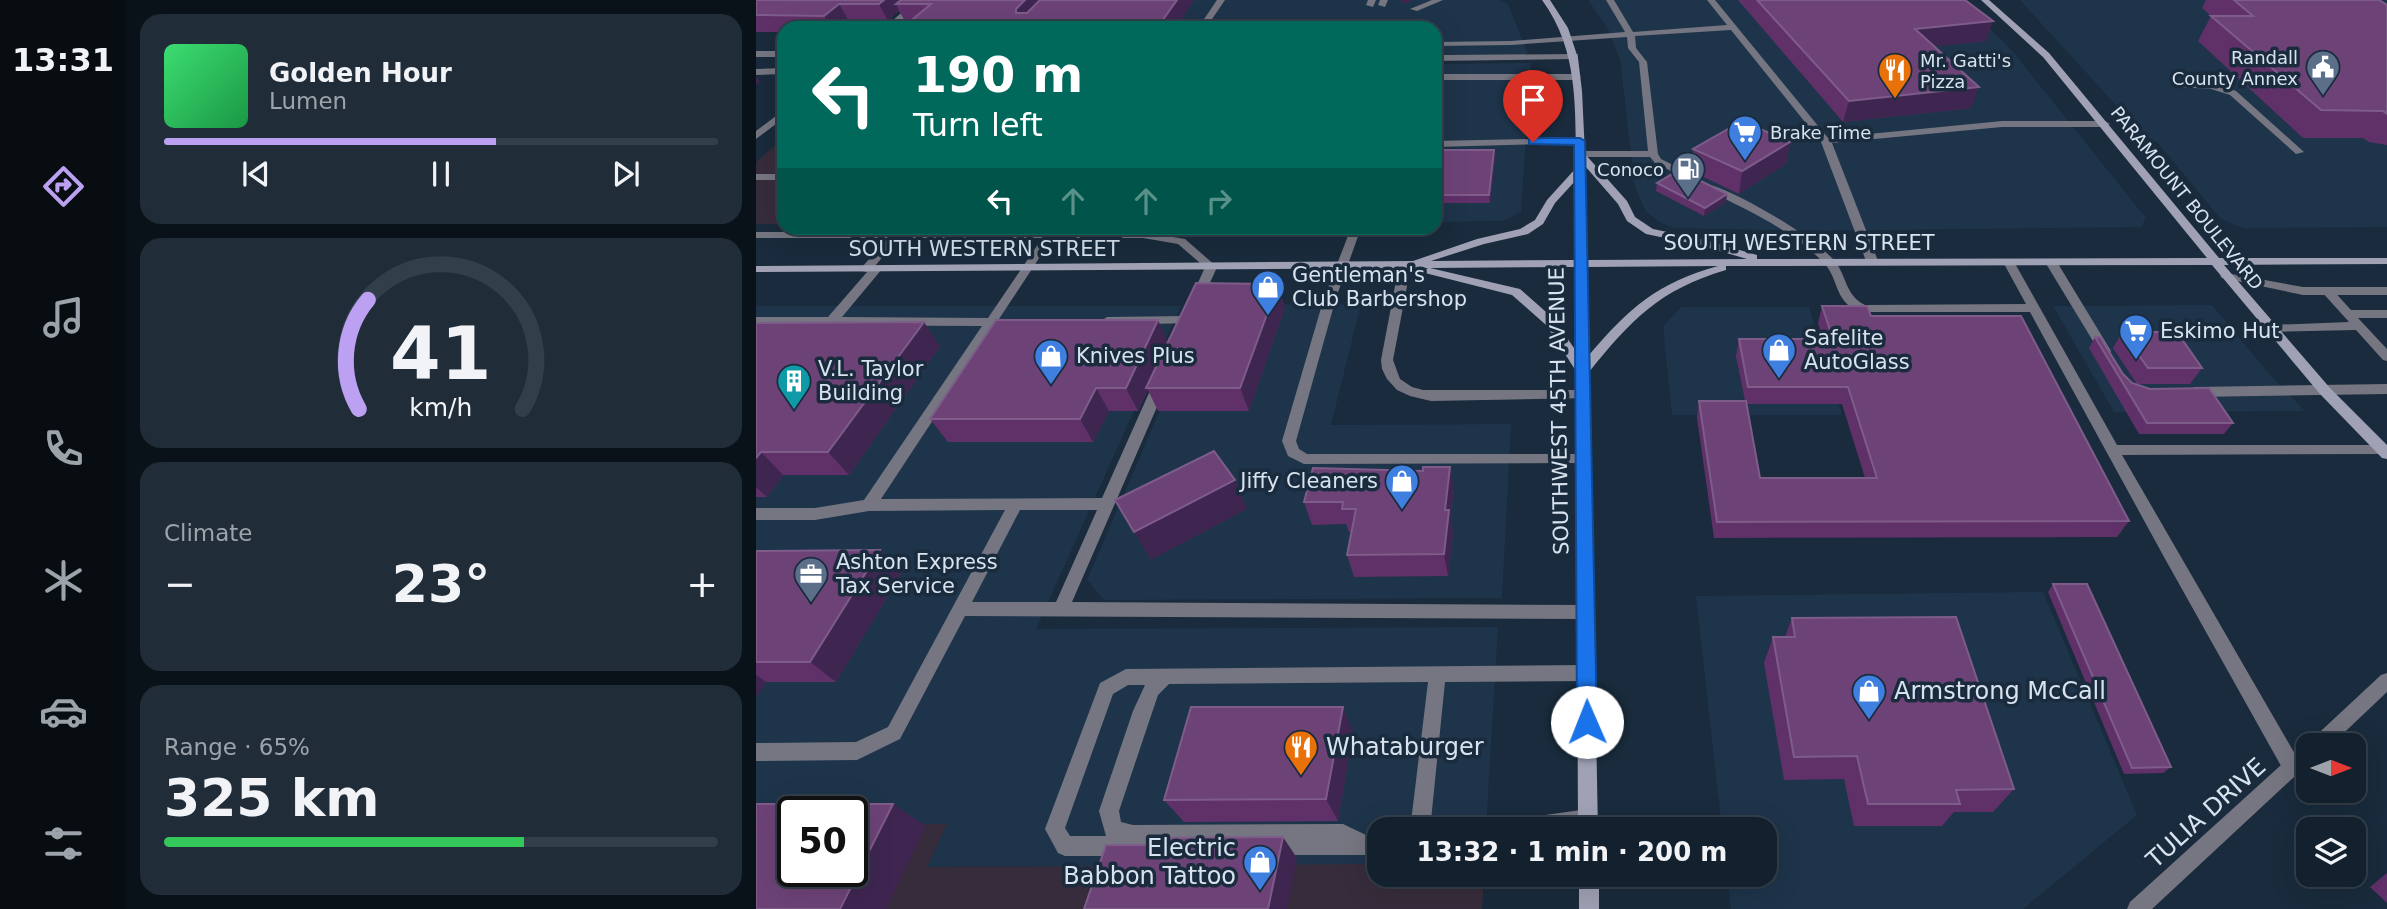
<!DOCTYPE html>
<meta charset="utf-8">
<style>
body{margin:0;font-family:"DejaVu Sans",sans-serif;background:#202d39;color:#f1f3f6;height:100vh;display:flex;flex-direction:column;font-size:26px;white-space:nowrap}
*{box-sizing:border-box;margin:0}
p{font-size:23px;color:#9da3aa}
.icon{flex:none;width:38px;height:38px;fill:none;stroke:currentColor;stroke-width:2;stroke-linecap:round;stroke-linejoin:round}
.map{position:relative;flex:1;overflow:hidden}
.panel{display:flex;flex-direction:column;gap:14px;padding:14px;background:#0a1219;width:630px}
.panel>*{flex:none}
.hud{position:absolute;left:21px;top:21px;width:665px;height:214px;border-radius:21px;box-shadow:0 7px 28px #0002,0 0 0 2px #323e49;background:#00695c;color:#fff;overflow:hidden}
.needle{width:46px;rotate:90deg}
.controls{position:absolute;left:1540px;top:733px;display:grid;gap:14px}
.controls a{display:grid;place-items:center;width:70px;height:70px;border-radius:14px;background:#13202d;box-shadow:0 7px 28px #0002,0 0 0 2px #323e49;font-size:35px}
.speed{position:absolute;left:21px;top:796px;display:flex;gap:14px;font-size:35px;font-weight:700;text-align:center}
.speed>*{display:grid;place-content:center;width:91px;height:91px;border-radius:50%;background:#13202d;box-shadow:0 7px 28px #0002,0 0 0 2px #323e49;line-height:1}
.speed .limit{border:4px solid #111;border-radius:10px;background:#fff;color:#111}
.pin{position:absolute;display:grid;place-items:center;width:60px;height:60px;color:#fff;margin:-72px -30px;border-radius:50% 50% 50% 0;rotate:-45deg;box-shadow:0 0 7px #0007}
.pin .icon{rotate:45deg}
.me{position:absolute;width:77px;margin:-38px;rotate:359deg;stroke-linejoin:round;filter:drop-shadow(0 0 5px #0008)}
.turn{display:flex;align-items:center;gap:24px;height:147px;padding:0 21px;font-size:32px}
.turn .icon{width:91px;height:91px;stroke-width:2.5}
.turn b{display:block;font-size:49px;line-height:60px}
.lanes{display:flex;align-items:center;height:66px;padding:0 21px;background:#0003;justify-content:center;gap:35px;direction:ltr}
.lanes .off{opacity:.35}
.big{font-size:52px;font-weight:700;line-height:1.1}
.panel .tile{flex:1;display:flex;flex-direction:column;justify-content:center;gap:10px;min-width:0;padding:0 24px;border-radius:21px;background:#202d39}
.panel .dial{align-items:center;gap:0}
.dial svg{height:182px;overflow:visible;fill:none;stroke:#323e49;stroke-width:7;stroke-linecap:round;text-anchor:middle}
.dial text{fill:#f1f3f6;stroke:none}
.song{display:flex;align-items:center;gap:21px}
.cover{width:84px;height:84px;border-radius:10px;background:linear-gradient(135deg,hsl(140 70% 55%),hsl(140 70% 35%))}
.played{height:7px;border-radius:4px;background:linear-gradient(90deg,#bca0f2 60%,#323e49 60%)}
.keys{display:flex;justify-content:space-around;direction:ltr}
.heat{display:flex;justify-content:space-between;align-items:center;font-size:38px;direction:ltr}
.charge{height:10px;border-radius:5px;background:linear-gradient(90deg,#34c759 65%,#323e49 0)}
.trip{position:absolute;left:611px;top:817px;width:410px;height:70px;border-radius:21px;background:#13202d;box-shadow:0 7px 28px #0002,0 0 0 2px #323e49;font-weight:700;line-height:70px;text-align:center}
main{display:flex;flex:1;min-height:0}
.dock{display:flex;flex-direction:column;width:126px;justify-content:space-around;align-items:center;background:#080d12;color:#9da3aa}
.dock .icon{width:49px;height:49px}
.dock .active{color:#bca0f2}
.dock b{font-size:32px;color:#f1f3f6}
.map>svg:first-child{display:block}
.built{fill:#1e344a}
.industrial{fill:#372c3b}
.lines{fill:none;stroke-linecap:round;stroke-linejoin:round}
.service{fill:#757681;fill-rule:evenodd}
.minor{fill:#757681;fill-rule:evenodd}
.secondary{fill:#a0a1b4;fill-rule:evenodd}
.wall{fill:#603069;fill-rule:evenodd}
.shaded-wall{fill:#3e2651}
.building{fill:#6d4377;stroke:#7e5c8a;stroke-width:2;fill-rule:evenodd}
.route{fill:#1a73e8;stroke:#114b97;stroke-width:2}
.labels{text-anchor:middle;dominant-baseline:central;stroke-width:7;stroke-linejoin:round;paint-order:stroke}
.far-poi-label{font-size:18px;fill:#d8e3ef;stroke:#192b3c;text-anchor:end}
.far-street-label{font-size:18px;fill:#d8e3ef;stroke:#192b3c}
.street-label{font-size:21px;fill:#d8e3ef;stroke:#192b3c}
.poi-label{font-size:21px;fill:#d8e3ef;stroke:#192b3c;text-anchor:start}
.near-poi-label{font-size:24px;fill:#d8e3ef;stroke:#192b3c;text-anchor:start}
.near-street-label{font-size:24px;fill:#d8e3ef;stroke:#192b3c}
</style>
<main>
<nav class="dock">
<b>13:31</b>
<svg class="icon active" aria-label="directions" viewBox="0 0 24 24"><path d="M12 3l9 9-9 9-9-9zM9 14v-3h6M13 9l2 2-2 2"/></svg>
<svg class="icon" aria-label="music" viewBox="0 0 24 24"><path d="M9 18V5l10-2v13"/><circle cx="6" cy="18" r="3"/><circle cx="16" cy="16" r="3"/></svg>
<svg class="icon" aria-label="phone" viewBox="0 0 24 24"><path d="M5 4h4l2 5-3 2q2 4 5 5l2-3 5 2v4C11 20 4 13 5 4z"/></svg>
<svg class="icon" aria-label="climate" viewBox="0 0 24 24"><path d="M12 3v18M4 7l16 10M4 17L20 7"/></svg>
<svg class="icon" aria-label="car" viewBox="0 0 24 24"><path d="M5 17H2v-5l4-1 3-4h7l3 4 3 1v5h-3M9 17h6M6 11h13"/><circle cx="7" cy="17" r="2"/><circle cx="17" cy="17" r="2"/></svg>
<svg class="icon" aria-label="filters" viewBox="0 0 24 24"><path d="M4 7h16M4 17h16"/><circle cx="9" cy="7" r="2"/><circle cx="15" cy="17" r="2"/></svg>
</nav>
<section class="panel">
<div class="tile">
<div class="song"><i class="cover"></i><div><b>Golden Hour</b><p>Lumen</p></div></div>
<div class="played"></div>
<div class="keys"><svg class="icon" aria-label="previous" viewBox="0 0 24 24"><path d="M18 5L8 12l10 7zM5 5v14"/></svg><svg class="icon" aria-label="pause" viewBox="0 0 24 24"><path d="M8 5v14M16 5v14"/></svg><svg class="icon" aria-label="next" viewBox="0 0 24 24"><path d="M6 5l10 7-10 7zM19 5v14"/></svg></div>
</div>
<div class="tile dial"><svg viewBox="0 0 100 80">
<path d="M14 69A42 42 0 1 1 86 69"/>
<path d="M14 69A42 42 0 0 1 18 21" stroke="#bca0f2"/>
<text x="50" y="56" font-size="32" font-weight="700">41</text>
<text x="50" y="72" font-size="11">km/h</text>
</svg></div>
<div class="tile"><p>Climate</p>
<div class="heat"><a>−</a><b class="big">23°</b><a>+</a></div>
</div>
<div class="tile"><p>Range · 65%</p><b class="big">325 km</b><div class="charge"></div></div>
</section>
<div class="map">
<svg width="1631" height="909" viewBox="0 0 1631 909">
<rect width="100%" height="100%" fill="#192b3c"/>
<!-- built -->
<g class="built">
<path d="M311 0H744L752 4 772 54H679V28H285Z"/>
<path d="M832 0H1204L1254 48 1390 218 1385 227 1062 231 918 228 903 222 889 210 879 187 864 60 852 29Z"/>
<path d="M1264 0H1631V227L1487 228 1465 219 1401 142 1389 137Z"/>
<path d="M775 63 765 212 746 221 679 222V64Z"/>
<path d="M605 304 575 425 755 424 746 598 348 600 331 580 449 305Z"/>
<path d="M1456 305 1514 375 1549 411 1358 412 1297 306Z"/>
<path d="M0 306H425L280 629 742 627 730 829 623 830V875H728L726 909 354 866 171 867 190 824H96V812H37L0 824Z"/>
<path d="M925 307H1053L1086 415H916L907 326Z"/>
<path d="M1287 592 1381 815 1267 909H975L971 875H1008V830L966 829 940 596Z"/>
</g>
<!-- industrial -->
<g class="industrial">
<path d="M28 138V224H0V162Z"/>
<path d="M0 824 37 872H96V824H191L171 867 623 864V875H728L726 909H0Z"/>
</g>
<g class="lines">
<!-- service -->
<g class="service">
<path d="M461 0H469L450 28H442Z"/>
<path d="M612 0H620L617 7 610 5Z"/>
<path d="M624 0H632L629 7 622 5Z"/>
<path d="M676 0H687L661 11 654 9Z"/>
<path d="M850 0H858L877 32 971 25 951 0H959L1072 138 1246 121H1349L1354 124 1349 127H1246L1076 143 1122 261 1116 264 1110 261 1065 142 975 30 879 36 880 48 891 62 902 154 905 159 941 177V181L937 182 899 163 894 157H824L819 154 824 151H892L883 62 872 48 871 37 755 45 679 46V42L755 41 869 32Z"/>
<path d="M822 54V58L819 59 679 61V55Z"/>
<path d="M28 68V74L0 75V69Z"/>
<path d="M679 74H821L825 77 821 80H679Z"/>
<path d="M1424 82 1456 83 1480 91 1548 152 1540 154 1474 95 1455 89 1421 87 1420 85Z"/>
<path d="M824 138 829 141 827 143 679 147V141Z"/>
<rect x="0" y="174" width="28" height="6"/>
<path d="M955 185C988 196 1051 233 1076 258 1091 273 1088 295 1109 305L1270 304 1247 262 1249 260H1257L1361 445H1631V452L1626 454 1366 455 1543 761 1545 767 1543 773 1536 776 1529 773 1408 557 1274 312H1103C1076 299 1084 278 1066 261 1034 229 991 210 951 190L950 188Z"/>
<path d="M141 228H151L119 266 126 269 86 317 232 318 293 228H303L243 319 246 322 244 325 239 326 125 499 346 498 397 384 404 380 411 384 316 602 830 605 836 607 838 612 836 617 830 619 209 616 144 739 101 760 0 761V743L100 742 132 727 249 510 113 511 59 520H0V508H59L108 500 226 326 0 325V317H72L111 272 106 271V267ZM264 510H341L300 602H216Z"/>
<path d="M595 228H605L580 298 540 441 543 449 551 454H828L833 455 835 459 833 463 548 464 532 456 526 441 568 298Z"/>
<path d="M1295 259 1301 262 1355 351 1353 354H1345L1343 351 1289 262Z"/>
<path d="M649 262 655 265 637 360 644 379 656 387 667 390H827L834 395 832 398 675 401 654 396 641 390 631 379 626 369 625 360 643 265Z"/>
<path d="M455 264 461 267 446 301 444 304H436L434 301 449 267Z"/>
<path d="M1571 287 1575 288 1595 310H1631V318H1602L1631 349V361L1627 360 1600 330 1511 332 1509 329 1511 326 1515 325 1593 322 1565 291Z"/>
<path d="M432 316 436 317 438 320 436 323 351 325 345 321 351 317Z"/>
<path d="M1631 384V394L1439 397 1432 392 1439 387Z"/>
<path d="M830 665 836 668 839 673 836 678 830 681 689 682 674 830H654L672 682 413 684 402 695 363 811 365 822 377 825 587 824 610 835H623V855H515L508 852 506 844 378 845 376 853 369 856H309L302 853 289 829 344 683 370 669ZM372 685H389L377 711 343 811 350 836H314L309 828 357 694Z"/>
<path d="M832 809 839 812 842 819 839 826 832 829 744 830 746 823 753 820Z"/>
</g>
<!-- minor -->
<g class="minor">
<path d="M160 0H169L137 28H128Z"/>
<rect x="0" y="51" width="28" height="6"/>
<path d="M28 110V118L0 139V131Z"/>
<path d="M0 232H387L429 239 461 267 455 270 451 269 422 244 387 238H0Z"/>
<path d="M1470 273 1547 287H1631V295H1547L1466 278 1464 276Z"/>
<path d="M1631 673V692L1574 746H1552V764L1396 909H1371L1374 902 1546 746 1552 743 1625 675Z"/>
</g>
<!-- secondary -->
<g class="secondary">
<path d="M786 0H794L812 28 822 58 826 91 829 154 871 201 879 217 897 229 945 239 1001 255V259L1451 258 1287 57 1225 0H1233L1293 53 1463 258H1631V264L1468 265 1574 388 1631 445V459L1626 458 1564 394 1456 265 970 266V270C903 290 876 319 833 372L842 830H822L820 371 790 325 756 295 669 273 667 271 672 268 0 272V266L657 261 721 239 764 229 779 220 791 200 820 168C819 109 823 50 786 0ZM829 166 862 204 871 221 890 234 943 245 991 259 831 260ZM820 180V260L675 261 728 244 772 234 787 224 799 203ZM962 266C901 283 873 308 833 355L831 267ZM820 267V351L798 319 764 289 674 268Z"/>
<rect x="823" y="875" width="20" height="34"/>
</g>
</g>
<!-- wall -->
<g class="wall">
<path d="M0 0H438L419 28 149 21 143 11 132 21H93L84 28H28V32H0Z"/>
<path d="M982 0H1209L1230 41 1179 46 1215 108 1087 122Z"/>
<path d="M1450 0H1623L1631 5V145L1613 142 1607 138H1547L1442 41 1455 16 1446 8Z"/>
<path d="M1034 142 1030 164 983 194 935 171 937 149Z"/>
<path d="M738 150 739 157 734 203H679V188Z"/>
<path d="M901 183 970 202 948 216 900 191Z"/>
<path d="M1066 306 1115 316 1373 521 1361 537 958 538 941 418 943 401H989L980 356 983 339H1067L1062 323ZM990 404H1086L1109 478H1004Z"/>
<path d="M529 307 493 411H402L392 390 382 411H353L337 442H192L174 419 412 342Z"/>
<path d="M0 323 184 346 93 475H27L11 497H0Z"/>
<path d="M1366 332 1446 368 1434 384H1381L1357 348Z"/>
<path d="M1339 337 1367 374 1376 383 1477 423 1468 434H1383L1333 348Z"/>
<path d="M698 490 694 518 697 533 692 576 598 577 591 555 595 532H593L590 524 556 525 548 502Z"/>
<path d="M124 550 146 572 80 682H10L0 697V551Z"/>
<path d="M1297 584 1415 767 1407 773 1368 774 1292 592Z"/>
<path d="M1036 618 1258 789 1237 812H1198L1186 826H1098L1088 779 1028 780 1008 663 1017 637H1029Z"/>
<path d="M597 732 582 821 428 822 408 800Z"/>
<path d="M1631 873V903L1614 887Z"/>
</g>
<!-- shaded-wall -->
<g class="shaded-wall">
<path d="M128 0H147L140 4 143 11 132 21 123 4Z"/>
<path d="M269 0H293L267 26 260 13V9Z"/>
<path d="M421 0H438L419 28H401Z"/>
<path d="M645 0H658L646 4Z"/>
<path d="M83 4 93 21 84 28H75L68 16Z"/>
<path d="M1237 21 1230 41 1153 49 1159 29Z"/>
<path d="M0 76 4 82 0 85Z"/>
<path d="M1223 87 1215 108 1087 122 1093 101Z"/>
<path d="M1034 142 1030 164 983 194 986 171Z"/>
<path d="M738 150 739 157 734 203 733 195Z"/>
<path d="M971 194 970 202 948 216 949 208Z"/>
<path d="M522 284 529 307 493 411 484 388Z"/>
<path d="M402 320 412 343 390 388 392 390 382 411 370 388Z"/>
<path d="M168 322 184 346 93 475 72 452Z"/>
<path d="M340 388 353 411 337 442 324 419Z"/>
<path d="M5 452 27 475 11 497 0 487V458Z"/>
<path d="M694 467 698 490 694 518 697 533 692 576 688 554 689 510Z"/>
<path d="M479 480 491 509 395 560 378 532Z"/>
<path d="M124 550 146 572 80 682 54 662Z"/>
<path d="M0 675 10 682 0 697Z"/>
<path d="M587 707 597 732 582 821 570 799Z"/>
<path d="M137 804 170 826 130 909H84Z"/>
<path d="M527 837 541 858 531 909H512Z"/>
</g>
<!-- building -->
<g class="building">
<path d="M0 0H128L123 4H83L68 16 0 15Z"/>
<path d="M145 0H269L260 9V13H271L284 0H421L401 28H146L175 4H140Z"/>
<path d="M1001 0H1209L1237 21 1159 29 1223 87 1093 101Z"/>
<path d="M1478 0H1623L1631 5V114L1627 111 1565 110 1455 16H1497Z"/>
<path d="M986 121 1034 142 986 171 937 149Z"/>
<path d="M686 150H738L733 195H679V188Z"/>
<path d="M923 170 971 194 949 208 901 183Z"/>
<path d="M440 283 522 284 484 388H390Z"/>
<path d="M1066 306H1111L1115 316H1265L1373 521 961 522 943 401H990L1004 478H1121L1092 387H992L983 339H1077Z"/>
<path d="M240 320H402L370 388H340L324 419H174Z"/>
<path d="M168 322 72 452H5L0 458V323Z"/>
<path d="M1366 332H1421L1446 368H1392Z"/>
<path d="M1339 337H1344L1367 374 1376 383 1394 389 1453 388 1477 423H1391Z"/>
<path d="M458 451 479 480 378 532 359 500Z"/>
<path d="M667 467H694L689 510H693L688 554 591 555 600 509H586L587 502H548L557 468 667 471Z"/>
<path d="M124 550 54 662H0V551Z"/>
<path d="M1297 584H1331L1415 767 1376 768Z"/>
<path d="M1200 617 1258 789 1200 790 1204 804H1112L1101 756 1038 757 1017 637H1039L1036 618Z"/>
<path d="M435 707H587L570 799 408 800Z"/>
<path d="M0 804H137L84 909H0ZM37 812H96V872H37Z"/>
<path d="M527 837 512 909H328L350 845H395L397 838Z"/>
</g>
<!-- route -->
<path class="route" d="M777 138H824L829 141 841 722 838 728 831 731 824 728 821 722 818 145 773 144V139Z"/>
<!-- icons -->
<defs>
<g id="civic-pin" transform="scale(1.75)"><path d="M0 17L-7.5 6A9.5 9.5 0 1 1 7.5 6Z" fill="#5c6f8a" stroke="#192b3c"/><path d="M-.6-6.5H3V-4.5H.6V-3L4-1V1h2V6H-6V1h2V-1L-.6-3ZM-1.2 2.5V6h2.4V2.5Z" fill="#fff"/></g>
<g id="restaurant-pin" transform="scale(1.75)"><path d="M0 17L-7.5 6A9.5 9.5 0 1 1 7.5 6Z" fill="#e8710a" stroke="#192b3c"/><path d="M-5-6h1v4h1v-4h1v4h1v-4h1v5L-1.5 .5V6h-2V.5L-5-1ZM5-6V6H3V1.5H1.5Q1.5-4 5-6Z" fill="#fff"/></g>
<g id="supermarket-pin" transform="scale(1.75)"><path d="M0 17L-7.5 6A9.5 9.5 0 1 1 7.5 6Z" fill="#3f7fe0" stroke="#192b3c"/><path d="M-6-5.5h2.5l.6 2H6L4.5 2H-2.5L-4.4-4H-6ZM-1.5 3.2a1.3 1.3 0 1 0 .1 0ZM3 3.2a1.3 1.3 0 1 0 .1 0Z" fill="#fff"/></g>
<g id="fuel-pin" transform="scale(1.75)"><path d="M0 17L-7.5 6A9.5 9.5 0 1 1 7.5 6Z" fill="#5c6f8a" stroke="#192b3c"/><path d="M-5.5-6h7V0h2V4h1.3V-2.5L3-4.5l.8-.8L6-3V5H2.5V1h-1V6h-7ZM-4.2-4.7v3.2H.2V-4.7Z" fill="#fff"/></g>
<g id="shop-pin" transform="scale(1.75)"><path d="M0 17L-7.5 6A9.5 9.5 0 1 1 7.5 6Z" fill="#3f7fe0" stroke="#192b3c"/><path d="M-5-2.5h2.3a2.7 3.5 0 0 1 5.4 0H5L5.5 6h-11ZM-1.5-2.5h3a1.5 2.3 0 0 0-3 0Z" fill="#fff"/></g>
<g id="building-pin" transform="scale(1.75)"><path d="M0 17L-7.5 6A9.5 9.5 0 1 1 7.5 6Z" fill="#0f9aa8" stroke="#192b3c"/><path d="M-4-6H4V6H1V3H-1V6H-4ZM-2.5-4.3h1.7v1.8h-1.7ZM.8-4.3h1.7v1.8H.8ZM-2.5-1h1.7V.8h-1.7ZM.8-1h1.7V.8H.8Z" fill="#fff"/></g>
<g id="office-pin" transform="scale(1.75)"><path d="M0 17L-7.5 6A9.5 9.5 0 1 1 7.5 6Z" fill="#5c6f8a" stroke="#192b3c"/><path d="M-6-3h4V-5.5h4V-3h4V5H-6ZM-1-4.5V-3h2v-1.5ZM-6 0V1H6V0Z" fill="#fff"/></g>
</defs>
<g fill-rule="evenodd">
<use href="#civic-pin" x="1567" y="67"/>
<use href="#restaurant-pin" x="1139" y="70"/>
<use href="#supermarket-pin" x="989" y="132"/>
<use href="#fuel-pin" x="932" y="169"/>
<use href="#shop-pin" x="512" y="287"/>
<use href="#supermarket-pin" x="1380" y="331"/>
<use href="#shop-pin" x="1023" y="350"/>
<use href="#shop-pin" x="295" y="356"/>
<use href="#building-pin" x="38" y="381"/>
<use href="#shop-pin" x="646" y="481"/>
<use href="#office-pin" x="55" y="574"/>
<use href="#shop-pin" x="1113" y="691"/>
<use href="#restaurant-pin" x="545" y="747"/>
<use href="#shop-pin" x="504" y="862"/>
</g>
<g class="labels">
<!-- far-poi labels -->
<g class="far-poi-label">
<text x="1542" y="57">Randall<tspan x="1542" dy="21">County Annex</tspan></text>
<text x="1164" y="60" text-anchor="start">Mr. Gatti's<tspan x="1164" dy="21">Pizza</tspan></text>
<text x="1014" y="132" text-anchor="start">Brake Time</text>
<text x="908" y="169">Conoco</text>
</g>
<!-- far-street labels -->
<g class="far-street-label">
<text transform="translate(1431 198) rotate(51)">PARAMOUNT BOULEVARD</text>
</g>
<!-- street labels -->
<g class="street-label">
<text x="1043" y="243">SOUTH WESTERN STREET</text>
<text x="228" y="249">SOUTH WESTERN STREET</text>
<text transform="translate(803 411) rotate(-91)">SOUTHWEST 45TH AVENUE</text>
</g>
<!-- poi labels -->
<g class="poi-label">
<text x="536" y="275">Gentleman's<tspan x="536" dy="24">Club Barbershop</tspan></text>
<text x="1404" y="331">Eskimo Hut</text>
<text x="1048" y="338">Safelite<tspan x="1048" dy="24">AutoGlass</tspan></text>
<text x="320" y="356">Knives Plus</text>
<text x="62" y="369">V.L. Taylor<tspan x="62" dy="24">Building</tspan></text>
<text x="622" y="481" text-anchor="end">Jiffy Cleaners</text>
<text x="80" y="562">Ashton Express<tspan x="80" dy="24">Tax Service</tspan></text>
</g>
<!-- near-poi labels -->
<g class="near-poi-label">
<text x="1138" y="691">Armstrong McCall</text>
<text x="570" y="747">Whataburger</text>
<text x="480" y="848" text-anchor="end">Electric<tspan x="480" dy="28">Babbon Tattoo</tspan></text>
</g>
<!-- near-street labels -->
<g class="near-street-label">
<text transform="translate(1450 813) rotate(-42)">TULIA DRIVE</text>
</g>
</g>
</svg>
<div class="controls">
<a><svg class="needle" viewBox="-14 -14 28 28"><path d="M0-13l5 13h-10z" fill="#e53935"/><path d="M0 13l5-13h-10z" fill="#9da3aa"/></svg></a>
<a><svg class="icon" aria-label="layers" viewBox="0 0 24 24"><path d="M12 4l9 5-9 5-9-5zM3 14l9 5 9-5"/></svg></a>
</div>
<div class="speed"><div class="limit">50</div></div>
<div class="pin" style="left:777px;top:142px;background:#d93025"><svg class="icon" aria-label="arrive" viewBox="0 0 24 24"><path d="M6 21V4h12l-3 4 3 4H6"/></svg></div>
<svg class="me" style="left:831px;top:722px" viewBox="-20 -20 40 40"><circle r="19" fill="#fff"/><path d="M0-13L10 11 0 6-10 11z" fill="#1a73e8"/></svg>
<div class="trip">13:32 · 1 min · 200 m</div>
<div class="hud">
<div class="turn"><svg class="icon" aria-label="left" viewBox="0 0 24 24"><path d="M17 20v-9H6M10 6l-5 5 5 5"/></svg><div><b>190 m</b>Turn left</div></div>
<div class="lanes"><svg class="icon" aria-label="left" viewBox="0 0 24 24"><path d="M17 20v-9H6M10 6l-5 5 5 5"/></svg><svg class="icon off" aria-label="ahead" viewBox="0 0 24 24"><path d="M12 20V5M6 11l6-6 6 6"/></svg><svg class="icon off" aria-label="ahead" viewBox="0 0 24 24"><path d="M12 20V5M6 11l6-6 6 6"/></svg><svg class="icon off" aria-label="right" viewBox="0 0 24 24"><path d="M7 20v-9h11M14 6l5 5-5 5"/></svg></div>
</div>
</div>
</main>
